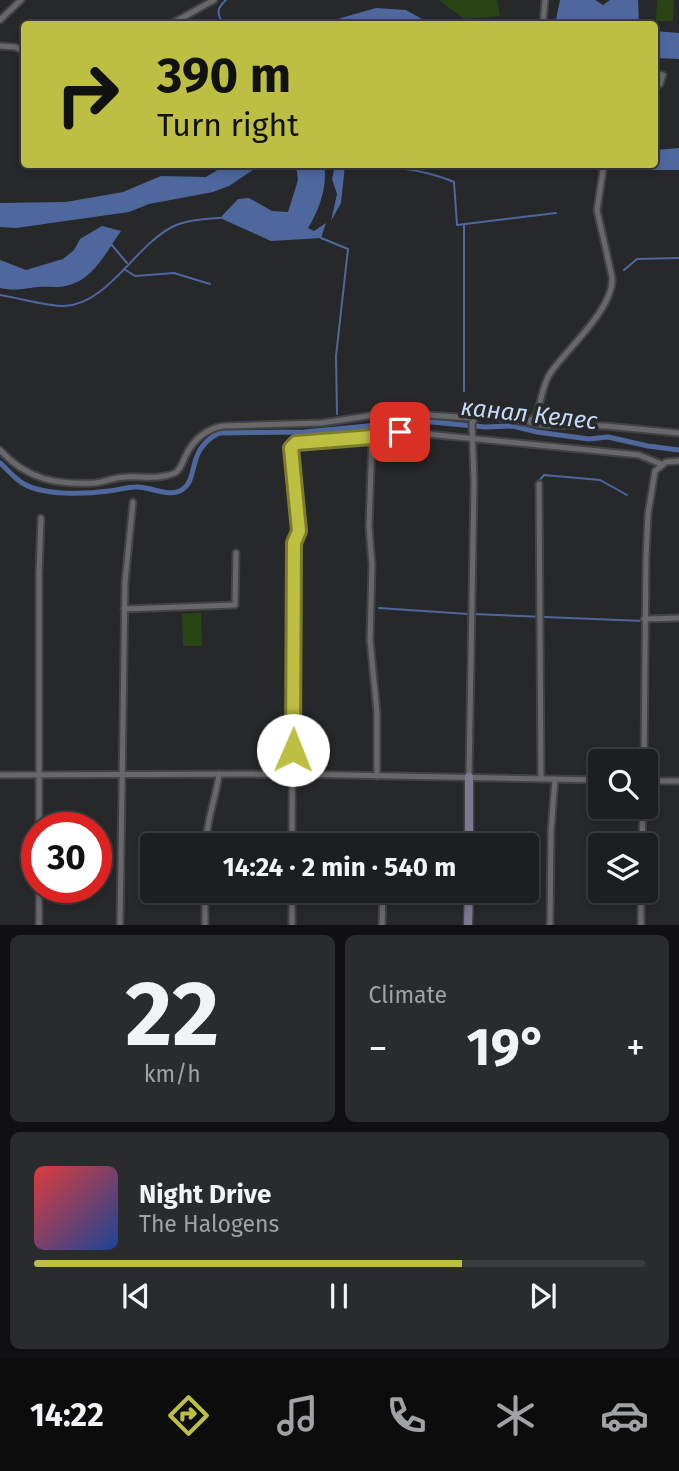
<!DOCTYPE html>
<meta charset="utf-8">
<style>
body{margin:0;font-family:"Fira Sans",sans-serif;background:#2a2b2d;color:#f1f3f6;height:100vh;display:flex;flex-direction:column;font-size:26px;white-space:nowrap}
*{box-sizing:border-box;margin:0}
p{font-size:23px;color:#a0a2a5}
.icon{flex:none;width:38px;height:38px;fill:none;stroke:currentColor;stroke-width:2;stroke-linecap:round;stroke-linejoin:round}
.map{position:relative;height:925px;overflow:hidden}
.panel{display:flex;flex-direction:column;gap:10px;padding:10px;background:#101012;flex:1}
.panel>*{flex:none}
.guide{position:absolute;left:21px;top:21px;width:637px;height:147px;border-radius:7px;box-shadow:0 4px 10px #0003,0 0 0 2px #3b3c3e;background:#bdbf43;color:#111;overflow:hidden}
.fabs{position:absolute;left:588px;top:749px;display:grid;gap:14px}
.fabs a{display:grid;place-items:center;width:70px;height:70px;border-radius:7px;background:#1d1e20;box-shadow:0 4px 10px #0003,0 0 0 2px #3b3c3e;font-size:35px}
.speed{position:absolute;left:21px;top:812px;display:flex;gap:14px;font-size:35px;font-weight:700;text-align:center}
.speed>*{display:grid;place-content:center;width:91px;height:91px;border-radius:50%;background:#1d1e20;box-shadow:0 4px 10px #0003,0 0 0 2px #3b3c3e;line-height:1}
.speed .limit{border:10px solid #d22;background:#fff;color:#111}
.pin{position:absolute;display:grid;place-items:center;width:60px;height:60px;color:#fff;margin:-30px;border-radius:14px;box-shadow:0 4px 10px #0006}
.me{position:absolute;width:77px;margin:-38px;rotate:1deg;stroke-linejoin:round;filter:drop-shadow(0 0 5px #0008)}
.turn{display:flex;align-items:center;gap:24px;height:147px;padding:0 21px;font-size:32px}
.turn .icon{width:91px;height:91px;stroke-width:2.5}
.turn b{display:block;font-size:49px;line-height:60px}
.big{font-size:52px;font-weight:700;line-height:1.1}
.panel .widget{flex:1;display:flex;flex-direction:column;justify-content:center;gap:10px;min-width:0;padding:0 24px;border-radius:10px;background:#2a2b2d}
.panel .dial{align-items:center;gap:0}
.dial b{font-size:91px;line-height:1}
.song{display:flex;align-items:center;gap:21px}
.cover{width:84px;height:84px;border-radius:10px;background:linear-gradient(135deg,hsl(0 70% 55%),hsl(220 70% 35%))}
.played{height:7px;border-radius:4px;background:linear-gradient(90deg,#bdbf43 70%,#3b3c3e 70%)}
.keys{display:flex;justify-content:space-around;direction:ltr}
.heat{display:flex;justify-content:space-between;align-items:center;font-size:38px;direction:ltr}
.panel .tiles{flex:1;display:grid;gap:10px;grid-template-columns:1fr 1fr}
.widget:last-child{grid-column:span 2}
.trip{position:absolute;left:140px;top:833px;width:399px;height:70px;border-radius:7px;background:#1d1e20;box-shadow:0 4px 10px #0003,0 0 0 2px #3b3c3e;font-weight:700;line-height:70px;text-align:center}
.menu{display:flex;height:112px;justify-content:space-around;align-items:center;background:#0c0c0d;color:#a0a2a5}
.menu .icon{width:49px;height:49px}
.menu .selected{color:#bdbf43}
.menu b{font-size:32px;color:#f1f3f6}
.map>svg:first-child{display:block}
.green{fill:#294516}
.water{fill:#4e689e}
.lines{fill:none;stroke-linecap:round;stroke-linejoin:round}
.stream{stroke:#4e689e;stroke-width:2}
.canal{stroke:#4e689e;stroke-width:5}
.street-casing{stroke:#434345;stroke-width:9}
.secondary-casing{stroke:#434345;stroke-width:11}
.street{stroke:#68686b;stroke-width:5}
.secondary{stroke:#7b7890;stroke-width:8}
.route-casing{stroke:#7b7c2c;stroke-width:18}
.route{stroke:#bdbf43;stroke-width:12}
.labels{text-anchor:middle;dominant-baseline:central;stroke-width:7;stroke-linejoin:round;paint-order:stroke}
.water-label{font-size:24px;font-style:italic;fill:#c7d8f8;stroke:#27282a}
</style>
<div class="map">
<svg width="679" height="925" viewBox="0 0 679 925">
<rect width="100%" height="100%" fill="#27282a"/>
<!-- green -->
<g class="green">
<path d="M439 0H497L500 16 464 19Z"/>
<path d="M657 0H674L673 21H656Z"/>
<path d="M201 613 202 646H183L182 614Z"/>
</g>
<!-- water -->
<g class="water">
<path d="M560 0H595L603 5 610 0H638L639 24H555Z"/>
<path d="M376 8 406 10 431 24H331L341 18Z"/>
<path d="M655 31 679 33V59L655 58Z"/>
<path d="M679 148V170H633L608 165 654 164 655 150Z"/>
<path d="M227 164 260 165 229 186 213 192 149 204 129 212 16 228 0 227V203L66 202 123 192 161 176 206 177Z"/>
<path d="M296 165H324C328 186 319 210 308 228L314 231 326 223 321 238 271 241 220 218 238 199 249 198 272 211 288 212 298 180Z"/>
<path d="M335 165H345L341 203 331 221 337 194 332 179Z"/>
<path d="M102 226 121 231C106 252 93 281 65 286 56 288 46 286 37 287 22 289 16 291 0 288V260L26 270 63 259 74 250 80 239Z"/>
</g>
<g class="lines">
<!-- stream -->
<g class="stream">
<path d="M223 24C217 13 216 9 226 0"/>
<path d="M344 166C384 167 416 166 454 182L457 225 556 213"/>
<path d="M464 225V391"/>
<path d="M321 238 348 249 336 356 337 414"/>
<path d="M111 244 127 263"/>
<path d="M124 269 135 276 174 273 210 284"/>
<path d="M624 270 637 259 679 258"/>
<path d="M0 295C19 298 46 306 64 306 108 304 135 246 172 227 186 220 204 219 220 218"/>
<path d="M539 481 544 475 600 480 627 495"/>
<path d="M379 608 468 614"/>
<path d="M474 614 643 621"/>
</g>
<!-- canal -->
<path class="canal" d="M0 463C8 470 15 479 24 484 45 496 86 494 109 491 118 490 127 487 136 487 150 486 170 499 183 489 199 478 186 450 219 433L304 432 421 421 485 427 513 426 537 432 589 439 608 437 648 446 679 450"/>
<!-- street casing -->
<g class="street-casing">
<g id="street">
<path d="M0 20 21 0"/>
<path d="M171 24 214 0"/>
<path d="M543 24 545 0"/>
<path d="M0 46 15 47 24 51"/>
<path d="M654 73 663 75 660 84 654 88"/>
<path d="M529 422 544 425 606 426 679 433"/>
<path d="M372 437 369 527 372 565 370 640 377 713V776"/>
<path d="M0 450C26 479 56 485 94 483 105 482 115 477 126 477 142 476 159 480 175 473 181 469 183 461 186 455 194 439 206 429 223 426L321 423 375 415 410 414 474 418"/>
<path d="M539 484 541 778"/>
<path d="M124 609 235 605 236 553"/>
<path d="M644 619 679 618"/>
<path d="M644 761 646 558 648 514 655 471 666 462 679 461"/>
<path d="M0 775 292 774 600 780"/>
<path d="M469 777 474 482 472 423 476 417 482 415 523 422 535 418C542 403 541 386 551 372 568 348 615 307 612 277L597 210 604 164"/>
<path d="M646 781H679"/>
<path d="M39 828V574L41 518"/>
<path d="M206 845C206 820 216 799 219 774"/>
<path d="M292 845 293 568 294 543 299 531 290 453 293 444 400 432 417 433 639 455 661 464"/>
<path d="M642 845 643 807"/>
<path d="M39 925V887"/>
<path d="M120 925 125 582 133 502"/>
<path d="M205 925V891"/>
<path d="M292 925V891"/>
<path d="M382 925 383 891"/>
<path d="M550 925 551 831 555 779"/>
<path d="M641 925V891"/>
</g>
</g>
<!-- secondary casing -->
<g class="secondary-casing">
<g id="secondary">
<path d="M469 845V777"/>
<path d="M468 925 469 891"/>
</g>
</g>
<!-- street -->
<use href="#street" class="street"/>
<!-- secondary -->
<use href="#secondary" class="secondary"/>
</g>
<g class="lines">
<!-- route casing -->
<g class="route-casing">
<path id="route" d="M293 750 294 543 299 531 291 448 296 443 372 437 400 432"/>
</g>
<!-- route -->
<use href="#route" class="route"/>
</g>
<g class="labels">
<!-- water labels -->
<g class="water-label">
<text transform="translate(529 414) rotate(6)">канал Келес</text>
</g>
</g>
</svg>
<div class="fabs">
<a><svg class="icon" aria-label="search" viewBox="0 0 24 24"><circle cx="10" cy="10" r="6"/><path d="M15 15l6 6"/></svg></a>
<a><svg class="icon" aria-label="layers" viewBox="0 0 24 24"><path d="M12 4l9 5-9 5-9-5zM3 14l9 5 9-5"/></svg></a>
</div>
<div class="speed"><div class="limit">30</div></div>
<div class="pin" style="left:400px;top:432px;background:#d93025"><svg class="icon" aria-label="arrive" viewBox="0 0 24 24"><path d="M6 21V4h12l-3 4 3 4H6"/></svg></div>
<svg class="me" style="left:293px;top:750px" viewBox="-20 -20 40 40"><circle r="19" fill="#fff"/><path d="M0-13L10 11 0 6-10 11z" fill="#bdbf43"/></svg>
<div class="trip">14:24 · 2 min · 540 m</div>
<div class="guide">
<div class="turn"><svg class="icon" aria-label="right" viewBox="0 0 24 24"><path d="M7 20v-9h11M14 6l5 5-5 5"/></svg><div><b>390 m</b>Turn right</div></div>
</div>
</div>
<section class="panel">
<div class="tiles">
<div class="widget dial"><b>22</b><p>km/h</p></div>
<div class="widget"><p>Climate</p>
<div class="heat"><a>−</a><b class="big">19°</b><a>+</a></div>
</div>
<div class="widget">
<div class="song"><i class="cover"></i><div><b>Night Drive</b><p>The Halogens</p></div></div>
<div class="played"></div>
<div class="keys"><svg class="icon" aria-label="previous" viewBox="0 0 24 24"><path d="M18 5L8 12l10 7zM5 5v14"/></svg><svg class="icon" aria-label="pause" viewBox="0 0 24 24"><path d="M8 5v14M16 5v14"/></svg><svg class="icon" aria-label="next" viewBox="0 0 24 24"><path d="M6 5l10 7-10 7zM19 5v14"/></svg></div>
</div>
</div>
</section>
<nav class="menu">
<b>14:22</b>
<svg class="icon selected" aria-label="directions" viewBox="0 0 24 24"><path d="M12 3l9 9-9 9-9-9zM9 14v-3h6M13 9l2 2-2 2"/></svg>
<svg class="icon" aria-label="music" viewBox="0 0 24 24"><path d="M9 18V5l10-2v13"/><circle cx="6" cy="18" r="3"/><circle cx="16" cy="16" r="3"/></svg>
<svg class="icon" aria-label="phone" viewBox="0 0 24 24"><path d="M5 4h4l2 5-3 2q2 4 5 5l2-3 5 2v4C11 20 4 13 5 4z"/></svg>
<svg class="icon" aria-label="climate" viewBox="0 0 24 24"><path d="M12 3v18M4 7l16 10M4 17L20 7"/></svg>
<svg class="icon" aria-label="car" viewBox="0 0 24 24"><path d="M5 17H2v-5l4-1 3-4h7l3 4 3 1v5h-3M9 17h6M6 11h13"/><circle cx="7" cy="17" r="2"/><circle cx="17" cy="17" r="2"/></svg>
</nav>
